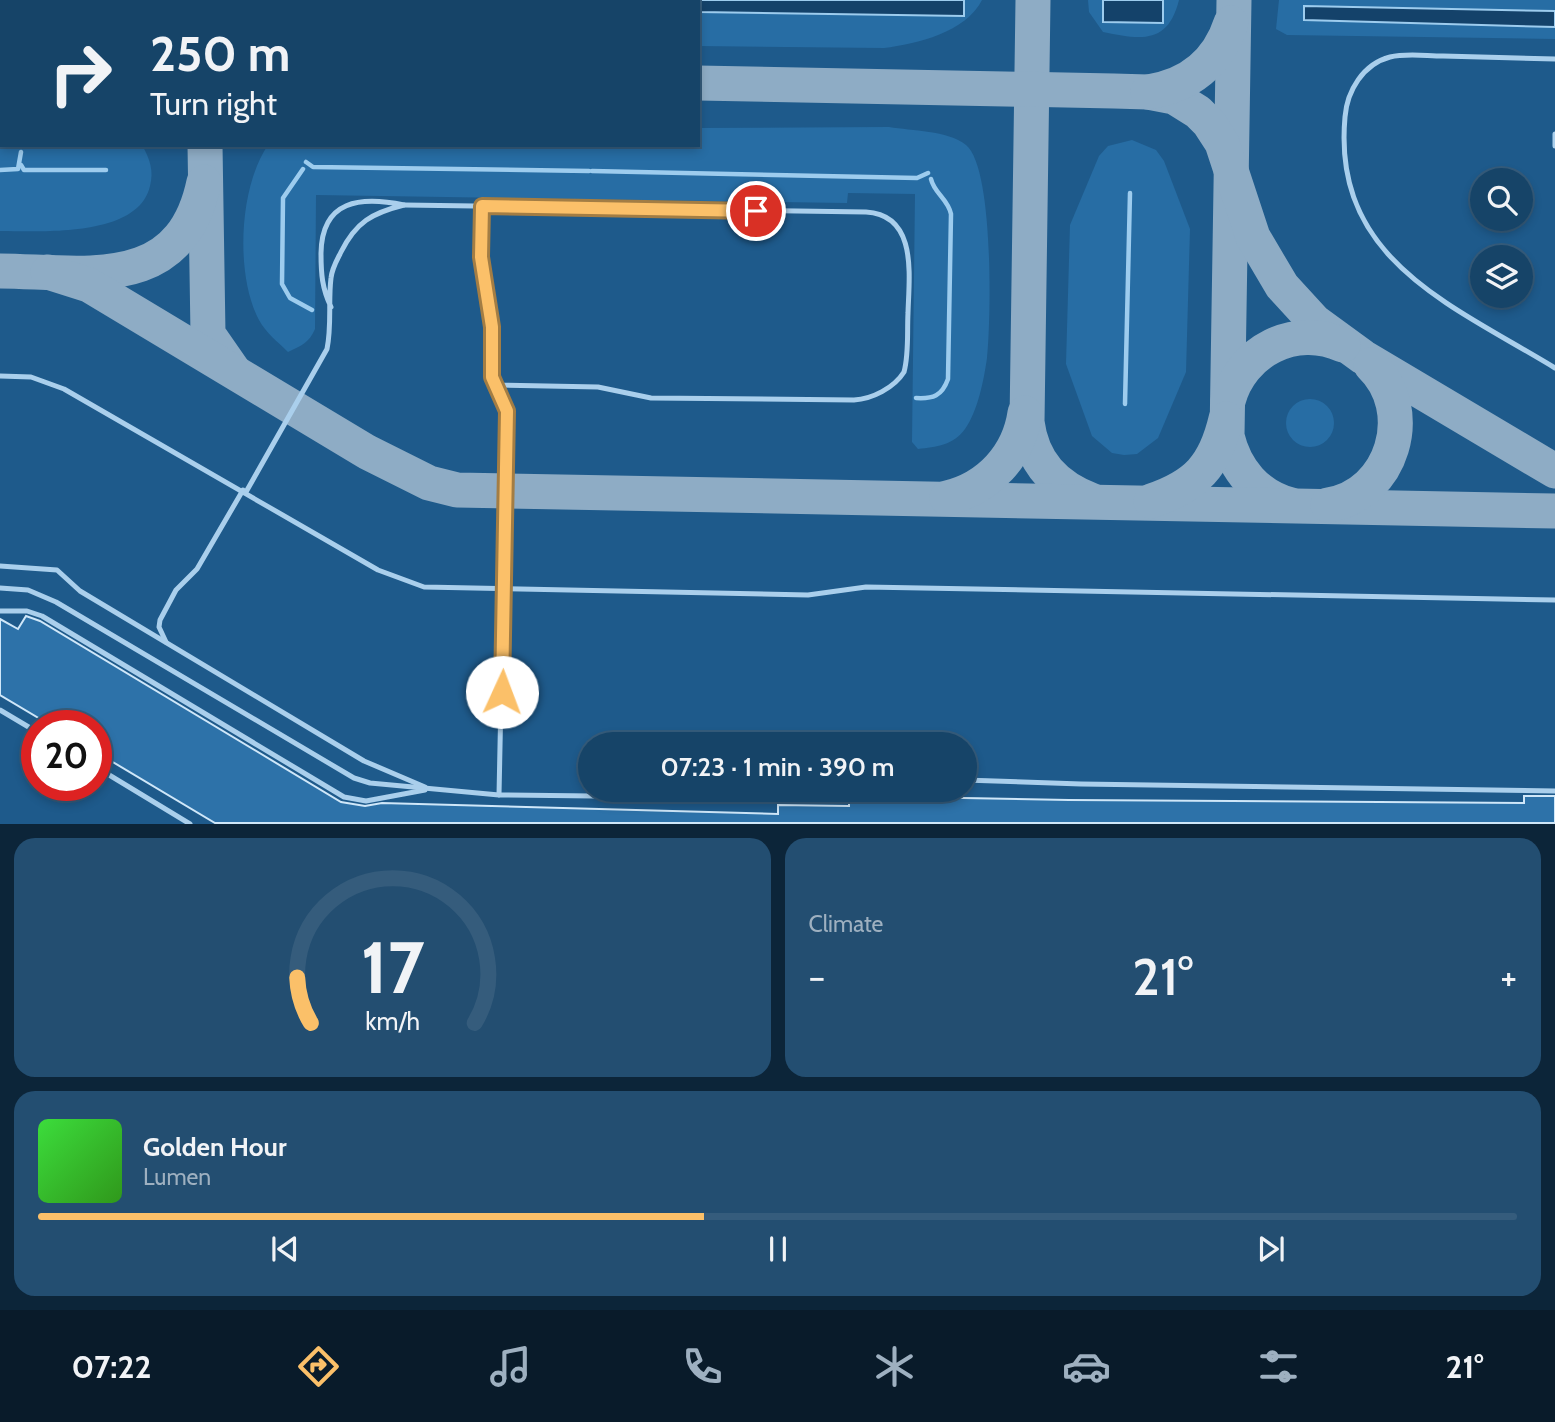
<!DOCTYPE html>
<meta charset="utf-8">
<style>
body{margin:0;font-family:Cabin,sans-serif;background:#234e71;color:#f1f3f6;height:100vh;display:flex;flex-direction:column;font-size:26px;white-space:nowrap}
*{box-sizing:border-box;margin:0}
p{font-size:23px;color:#9eb0c0}
.icon{flex:none;width:38px;height:38px;fill:none;stroke:currentColor;stroke-width:2;stroke-linecap:round;stroke-linejoin:round}
.map{position:relative;height:824px;overflow:hidden}
.panel{display:flex;flex-direction:column;gap:14px;padding:14px;background:#0c2539;flex:1}
.panel>*{flex:none}
.banner{position:absolute;left:0px;top:0px;width:700px;height:147px;box-shadow:0 4px 10px #0003,0 0 0 2px #355c7c;background:#164468;color:#f1f3f6;overflow:hidden}
.controls{position:absolute;left:1470px;top:168px;display:grid;gap:14px}
.controls a{display:grid;place-items:center;width:63px;height:63px;border-radius:50%;background:#164468;box-shadow:0 4px 10px #0003,0 0 0 2px #355c7c;font-size:35px}
.speed{position:absolute;left:21px;top:710px;display:flex;gap:14px;font-size:35px;font-weight:700;text-align:center}
.speed>*{display:grid;place-content:center;width:91px;height:91px;border-radius:50%;background:#164468;box-shadow:0 4px 10px #0003,0 0 0 2px #355c7c;line-height:1}
.speed .limit{border:10px solid #d22;background:#fff;color:#111}
.pin{position:absolute;display:grid;place-items:center;width:60px;height:60px;color:#fff;margin:-30px;border:4px solid #fff;border-radius:50%;box-shadow:0 2px 7px #0007}
.me{position:absolute;width:77px;margin:-38px;rotate:2deg;stroke-linejoin:round;filter:drop-shadow(0 0 5px #0008)}
.turn{display:flex;align-items:center;gap:24px;height:147px;padding:0 35px;font-size:32px}
.turn .icon{width:91px;height:91px;stroke-width:2.5}
.turn b{display:block;font-size:49px;line-height:60px}
.big{font-size:52px;font-weight:600;line-height:1.1}
.panel .tile{flex:1;display:flex;flex-direction:column;justify-content:center;gap:10px;min-width:0;padding:0 24px;border-radius:21px;background:#234e71}
.panel .dial{align-items:center;gap:0}
.dial svg{height:182px;overflow:visible;fill:none;stroke:#355c7c;stroke-width:7;stroke-linecap:round;text-anchor:middle}
.dial text{fill:#f1f3f6;stroke:none}
.song{display:flex;align-items:center;gap:21px}
.cover{width:84px;height:84px;border-radius:10px;background:linear-gradient(135deg,hsl(120 70% 55%),hsl(110 70% 35%))}
.played{height:7px;border-radius:4px;background:linear-gradient(90deg,#fbc069 45%,#355c7c 45%)}
.keys{display:flex;justify-content:space-around;direction:ltr}
.heat{display:flex;justify-content:space-between;align-items:center;font-size:38px;direction:ltr}
.panel .tiles{flex:1;display:grid;gap:14px;grid-template-columns:1fr 1fr}
.tile:last-child{grid-column:span 2}
.trip{position:absolute;left:578px;top:732px;width:399px;height:70px;border-radius:35px;background:#164468;box-shadow:0 4px 10px #0003,0 0 0 2px #355c7c;font-weight:600;line-height:70px;text-align:center}
.dock{display:flex;height:112px;justify-content:space-around;align-items:center;background:#091b2a;color:#9eb0c0}
.dock .icon{width:49px;height:49px}
.dock .current{color:#fbc069}
.dock b{font-size:32px;color:#f1f3f6}
.map>svg:first-child{display:block}
.green{fill:#276da4}
.water{fill:#14426a;stroke:#9dccee;stroke-width:2}
.lines{fill:none;stroke-linecap:round;stroke-linejoin:round}
.stream{stroke:#9dccee;stroke-width:4.5}
.taxiway{stroke:#8eacc5;stroke-width:35}
.building{fill:#2d72a9;stroke:#cfe7f9;stroke-width:2}
.service{stroke:#aacfec;stroke-width:5}
.route-casing{stroke:#a37d44;stroke-width:18}
.route{stroke:#fbc069;stroke-width:12}
</style>
<div class="map">
<svg width="1555" height="824" viewBox="0 0 1555 824">
<rect width="100%" height="100%" fill="#1e5a8b"/>
<!-- green -->
<g class="green">
<path d="M525 0H982C966 32 917 44 884 48L698 46V2Z"/>
<path d="M1088 0H1103L1104 22 1162 23 1163 0H1179C1168 44 1142 40 1103 32L1089 12Z"/>
<path d="M1279 0H1555V11L1304 6V20L1555 27V39L1287 35 1276 29Z"/>
<path d="M0 112 2 145H142C150 159 154 171 150 186 138 238 41 231 0 231Z"/>
<path d="M889 127C912 131 947 130 966 145 994 168 991 320 987 358 984 379 978 411 965 429 954 445 936 447 918 449L912 442 915 194 848 193 847 203 316 195 315 329C309 343 301 346 288 352 278 342 266 333 259 320 235 275 239 187 268 145H698V128Z"/>
<path d="M1132 140 1156 150 1164 161 1190 229 1186 372 1158 438 1137 454 1124 455 1112 453 1092 436 1066 364 1070 225 1099 156 1108 146Z"/>
<circle cx="1310" cy="423" r="24"/>
</g>
<!-- water -->
<g class="water">
<path d="M549 0H964V16L698 12V2Z"/>
<path d="M1103 0H1163V23L1103 22Z"/>
<path d="M1304 6 1555 11V27L1304 20Z"/>
</g>
<g class="lines">
<!-- stream -->
<g class="stream">
<path d="M306 162 313 167 589 171"/>
<path d="M21 165 24 170H106"/>
<path d="M303 169 283 198 282 284 290 298 312 310"/>
<path d="M0 170 18 169 21 152"/>
<path d="M592 171 917 178 928 173"/>
<path d="M916 398C933 399 942 396 948 379L951 214C948 199 934 193 931 179"/>
<path d="M1125 404 1130 193"/>
</g>
<!-- taxiway -->
<g class="taxiway">
<path d="M1033 0 1027 422C1032 462 1055 487 1093 501"/>
<path d="M1234 0 1227 436C1235 470 1257 496 1291 505"/>
<path d="M204 2V0"/>
<path d="M469 2V0"/>
<path d="M0 71H2"/>
<path d="M698 83 1114 91 1148 92 1174 97 1198 112 1209 123 1222 143 1253 237 1282 286 1315 322 1363 357 1555 471"/>
<path d="M1148 92C1189 86 1218 63 1231 23"/>
<path d="M205 145 208 334 233 370"/>
<path d="M0 271C88 272 181 293 204 182"/>
<path d="M48 272 89 285 367 452 429 483 457 490 1555 511"/>
<path d="M1228 401C1241 351 1295 323 1343 345"/>
<path d="M947 498C989 488 1019 455 1025 413"/>
<path d="M1151 501C1196 486 1215 466 1226 419"/>
<path d="M1328 505C1393 495 1418 410 1371 365"/>
</g>
</g>
<!-- building -->
<path class="building" d="M26 616 40 621 341 802 365 806 382 803 778 814V805L849 806V792L910 793V797L1069 800 1524 803V796H1555V823H215L96 752V726H52L0 695V619L18 629Z"/>
<g class="lines">
<!-- service -->
<g class="service">
<path d="M1555 59C1518 58 1480 57 1443 56 1426 56 1406 53 1390 57 1363 64 1347 91 1345 117 1332 260 1452 305 1555 368"/>
<path d="M1555 134V146"/>
<path d="M404 205 866 212C918 215 909 276 908 313 907 332 909 354 904 372 894 388 872 399 854 400L651 398 598 387 498 385 492 377V327L481 257 482 206"/>
<path d="M0 376 31 377 64 389 378 570 424 587 808 595 866 587 1555 600"/>
<path d="M494 384 507 411 499 795"/>
<path d="M246 492 327 349C332 325 328 302 331 278 332 268 337 260 341 252 356 222 372 213 404 205 360 196 322 200 321 253 321 274 322 288 331 307"/>
<path d="M0 566 57 570 80 591 364 761 425 787"/>
<path d="M0 588 28 590 56 602 354 778 370 783 499 795 767 798 791 789"/>
<path d="M0 611H27L42 616 344 797 366 801 425 790"/>
<path d="M166 642 159 627 160 620 176 590 197 569 243 490"/>
<path d="M0 710 37 732"/>
<path d="M96 767 190 824"/>
<path d="M964 780 1081 784 1555 791"/>
<path d="M791 801 797 789"/>
</g>
</g>
<g class="lines">
<!-- route casing -->
<g class="route-casing">
<path id="route" d="M502 692 507 411 492 377V327L481 257 482 206 756 211"/>
</g>
<!-- route -->
<use href="#route" class="route"/>
</g>
</svg>
<div class="controls">
<a><svg class="icon" aria-label="search" viewBox="0 0 24 24"><circle cx="10" cy="10" r="6"/><path d="M15 15l6 6"/></svg></a>
<a><svg class="icon" aria-label="layers" viewBox="0 0 24 24"><path d="M12 4l9 5-9 5-9-5zM3 14l9 5 9-5"/></svg></a>
</div>
<div class="speed"><div class="limit">20</div></div>
<div class="pin" style="left:756px;top:211px;background:#d93025"><svg class="icon" aria-label="arrive" viewBox="0 0 24 24"><path d="M6 21V4h12l-3 4 3 4H6"/></svg></div>
<svg class="me" style="left:502px;top:692px" viewBox="-20 -20 40 40"><circle r="19" fill="#fff"/><path d="M0-13L10 11 0 6-10 11z" fill="#fbc069"/></svg>
<div class="trip">07:23 · 1 min · 390 m</div>
<div class="banner">
<div class="turn"><svg class="icon" aria-label="right" viewBox="0 0 24 24"><path d="M7 20v-9h11M14 6l5 5-5 5"/></svg><div><b>250 m</b>Turn right</div></div>
</div>
</div>
<section class="panel">
<div class="tiles">
<div class="tile dial"><svg viewBox="0 0 100 80">
<path d="M14 69A42 42 0 1 1 86 69"/>
<path d="M14 69A42 42 0 0 1 8 49" stroke="#fbc069"/>
<text x="50" y="56" font-size="32" font-weight="700">17</text>
<text x="50" y="72" font-size="11">km/h</text>
</svg></div>
<div class="tile"><p>Climate</p>
<div class="heat"><a>−</a><b class="big">21°</b><a>+</a></div>
</div>
<div class="tile">
<div class="song"><i class="cover"></i><div><b>Golden Hour</b><p>Lumen</p></div></div>
<div class="played"></div>
<div class="keys"><svg class="icon" aria-label="previous" viewBox="0 0 24 24"><path d="M18 5L8 12l10 7zM5 5v14"/></svg><svg class="icon" aria-label="pause" viewBox="0 0 24 24"><path d="M8 5v14M16 5v14"/></svg><svg class="icon" aria-label="next" viewBox="0 0 24 24"><path d="M6 5l10 7-10 7zM19 5v14"/></svg></div>
</div>
</div>
</section>
<nav class="dock">
<b>07:22</b>
<svg class="icon current" aria-label="directions" viewBox="0 0 24 24"><path d="M12 3l9 9-9 9-9-9zM9 14v-3h6M13 9l2 2-2 2"/></svg>
<svg class="icon" aria-label="music" viewBox="0 0 24 24"><path d="M9 18V5l10-2v13"/><circle cx="6" cy="18" r="3"/><circle cx="16" cy="16" r="3"/></svg>
<svg class="icon" aria-label="phone" viewBox="0 0 24 24"><path d="M5 4h4l2 5-3 2q2 4 5 5l2-3 5 2v4C11 20 4 13 5 4z"/></svg>
<svg class="icon" aria-label="climate" viewBox="0 0 24 24"><path d="M12 3v18M4 7l16 10M4 17L20 7"/></svg>
<svg class="icon" aria-label="car" viewBox="0 0 24 24"><path d="M5 17H2v-5l4-1 3-4h7l3 4 3 1v5h-3M9 17h6M6 11h13"/><circle cx="7" cy="17" r="2"/><circle cx="17" cy="17" r="2"/></svg>
<svg class="icon" aria-label="filters" viewBox="0 0 24 24"><path d="M4 7h16M4 17h16"/><circle cx="9" cy="7" r="2"/><circle cx="15" cy="17" r="2"/></svg>
<b>21°</b>
</nav>
